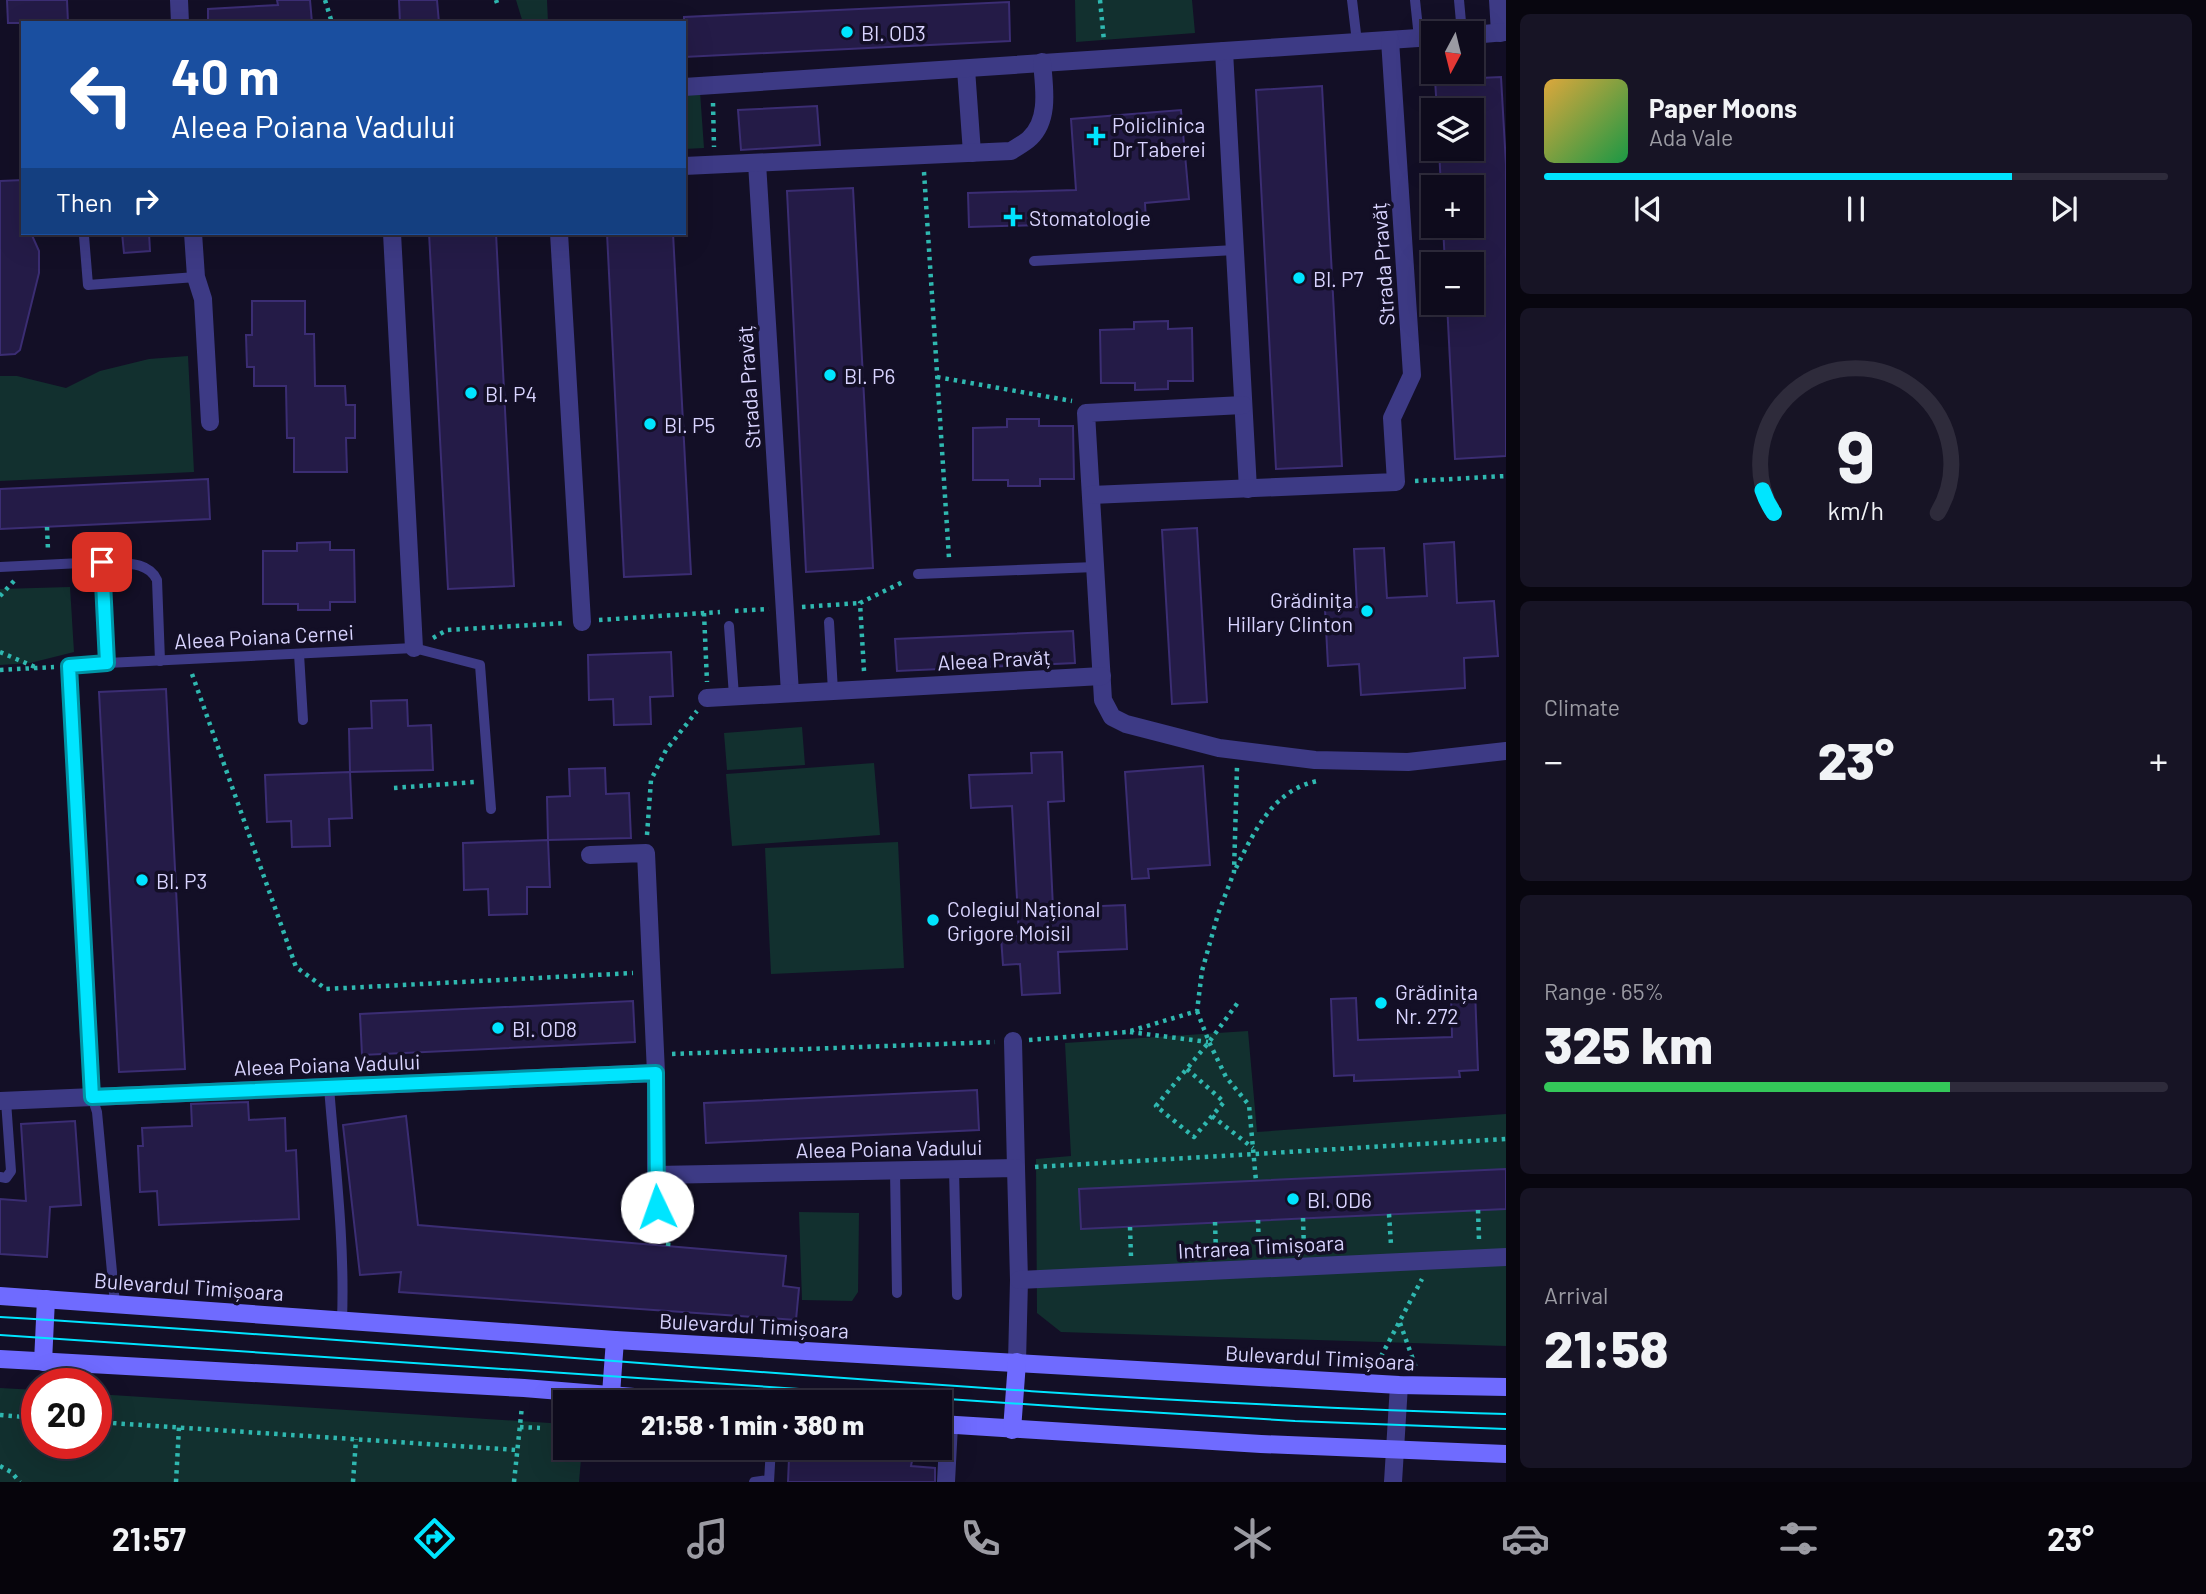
<!DOCTYPE html>
<meta charset="utf-8">
<style>
body{margin:0;font-family:Barlow,sans-serif;background:#171425;color:#f1f3f6;height:100vh;display:flex;flex-direction:column;font-size:26px;white-space:nowrap}
*{box-sizing:border-box;margin:0}
p{font-size:23px;color:#9b9ba3}
.icon{flex:none;width:38px;height:38px;fill:none;stroke:currentColor;stroke-width:2;stroke-linecap:round;stroke-linejoin:round}
.map{position:relative;flex:1;overflow:hidden}
.side{display:flex;flex-direction:column;gap:14px;padding:14px;background:#08060f;width:700px}
.side>*{flex:none}
.hud{position:absolute;left:21px;top:21px;width:665px;height:214px;border-radius:0px;box-shadow:0 7px 28px #0002,0 0 0 2px #2e2b3b;background:#1a4fa0;color:#fff;overflow:hidden}
.needle{width:46px;rotate:187deg}
.buttons{position:absolute;left:1421px;top:21px;display:grid;gap:14px}
.buttons a{display:grid;place-items:center;width:63px;height:63px;border-radius:0px;background:#0e0b1c;box-shadow:0 7px 28px #0002,0 0 0 2px #2e2b3b;font-size:35px}
.speed{position:absolute;left:21px;top:1368px;display:flex;gap:14px;font-size:35px;font-weight:700;text-align:center}
.speed>*{display:grid;place-content:center;width:91px;height:91px;border-radius:50%;background:#0e0b1c;box-shadow:0 7px 28px #0002,0 0 0 2px #2e2b3b;line-height:1}
.speed .limit{border:10px solid #d22;background:#fff;color:#111}
.pin{position:absolute;display:grid;place-items:center;width:60px;height:60px;color:#fff;margin:-30px;border-radius:14px;box-shadow:0 4px 10px #0006}
.me{position:absolute;width:77px;margin:-38px;rotate:357deg;stroke-linejoin:round;filter:drop-shadow(0 0 5px #0008)}
.turn{display:flex;align-items:center;gap:24px;height:147px;padding:0 35px;font-size:32px}
.turn .icon{width:91px;height:91px;stroke-width:2.5}
.turn b{display:block;font-size:49px;line-height:60px}
.then{display:flex;align-items:center;height:66px;padding:0 35px;background:#0003;gap:14px;font-size:26px}
.big{font-size:52px;font-weight:800;line-height:1.1}
.side .card{flex:1;display:flex;flex-direction:column;justify-content:center;gap:10px;min-width:0;padding:0 24px;border-radius:10px;background:#171425}
.side .dial{align-items:center;gap:0}
.dial svg{height:182px;overflow:visible;fill:none;stroke:#2e2b3b;stroke-width:7;stroke-linecap:round;text-anchor:middle}
.dial text{fill:#f1f3f6;stroke:none}
.song{display:flex;align-items:center;gap:21px}
.cover{width:84px;height:84px;border-radius:10px;background:linear-gradient(135deg,hsl(40 70% 55%),hsl(140 70% 35%))}
.played{height:7px;border-radius:4px;background:linear-gradient(90deg,#00e5ff 75%,#2e2b3b 75%)}
.keys{display:flex;justify-content:space-around;direction:ltr}
.heat{display:flex;justify-content:space-between;align-items:center;font-size:38px;direction:ltr}
.charge{height:10px;border-radius:5px;background:linear-gradient(90deg,#34c759 65%,#2e2b3b 0)}
.trip{position:absolute;left:553px;top:1390px;width:399px;height:70px;border-radius:0px;background:#0e0b1c;box-shadow:0 7px 28px #0002,0 0 0 2px #2e2b3b;font-weight:800;line-height:70px;text-align:center}
.tabs{display:flex;height:112px;justify-content:space-around;align-items:center;background:#06040b;color:#9b9ba3}
.tabs .icon{width:49px;height:49px}
.tabs .selected{color:#00e5ff}
.tabs b{font-size:32px;color:#f1f3f6}
main{display:flex;flex:1;min-height:0}
.map>svg:first-child{display:block}
.green{fill:#12302f}
.building{fill:#241b47;stroke:#3b2d73;stroke-width:2}
.lines{fill:none;stroke-linecap:round;stroke-linejoin:round}
.path{stroke:#2fb8b0;stroke-width:4.5;stroke-dasharray:3.5 5;stroke-linecap:butt}
.lane{stroke:#3d3a85;stroke-width:10}
.street{stroke:#3d3a85;stroke-width:18}
.secondary{stroke:#6f6bff;stroke-width:18}
.tram{stroke:#00e5ff;stroke-width:2}
.route-casing{stroke:#0095a6;stroke-width:18}
.route{stroke:#00e5ff;stroke-width:12}
.poi-dot{fill:#00e5ff;stroke:#130f26;stroke-width:2.5}
.labels{text-anchor:middle;dominant-baseline:central;stroke-width:7;stroke-linejoin:round;paint-order:stroke}
.poi-label{font-size:21px;fill:#d9d4ff;stroke:#130f26;text-anchor:start}
.street-label{font-size:21px;fill:#d9d4ff;stroke:#130f26}
</style>
<main>
<div class="map">
<svg width="1506" height="1482" viewBox="0 0 1506 1482">
<rect width="100%" height="100%" fill="#130f26"/>
<!-- green -->
<g class="green">
<path d="M516 0H547L548 23H523Z"/>
<path d="M1075 0H1192L1195 33 1076 42Z"/>
<path d="M700 92 704 148 684 149V93Z"/>
<path d="M188 356 194 472 0 481V376H17L66 388 100 371 149 359Z"/>
<path d="M70 587 74 652 30 663 0 665V589Z"/>
<path d="M802 727 805 765 727 770 724 733Z"/>
<path d="M874 763 880 835 732 846 726 774Z"/>
<path d="M898 842 904 968 771 974 765 848Z"/>
<path d="M1248 1031 1257 1132 1506 1114V1346L1061 1332 1037 1313 1036 1159 1071 1156 1065 1043Z"/>
<path d="M799 1212 859 1213 858 1292 852 1301 802 1300Z"/>
<path d="M0 1388 37 1390V1444H96V1394L565 1424V1447H582L579 1482H0Z"/>
</g>
<!-- building -->
<g class="building">
<path d="M7 0H67L68 23H8Z"/>
<path d="M277 0H310L312 23H208V9L278 5Z"/>
<path d="M399 0H437L439 23H400Z"/>
<path d="M1009 2 1010 41 684 57V17Z"/>
<path d="M1501 77 1506 165V456L1455 459 1447 303H1472V264H1445L1443 226H1472V187H1441L1439 149H1472V110H1437L1435 80Z"/>
<path d="M1322 86 1342 466 1276 469 1256 90Z"/>
<path d="M817 106 820 145 741 150 738 110Z"/>
<path d="M1181 110 1189 199 1145 203 1146 222 969 227 968 193 1076 190 1071 119Z"/>
<path d="M23 180V233H31L39 251V273L20 350 15 354 0 355V181Z"/>
<path d="M853 188 873 568 806 572 787 191Z"/>
<path d="M122 233H149L150 251 124 253Z"/>
<path d="M429 233H496L514 586 448 589Z"/>
<path d="M607 233H673L691 574 624 577Z"/>
<path d="M252 301H305V334H314L315 386H345L346 405H355V438H346L347 472H294V438H287L286 386H254V367H247L246 335H252Z"/>
<path d="M1168 321V329L1192 328 1193 381H1168V389L1135 390V383H1101L1100 330 1134 329V322Z"/>
<path d="M1007 419H1039V426H1073L1074 479H1040V486H1008V480H973V428L1007 427Z"/>
<path d="M208 479 210 519 0 529V489Z"/>
<path d="M1197 528 1207 702 1172 704 1162 530Z"/>
<path d="M330 542V550H354L355 602H330V610H298V604H263V551H297V543Z"/>
<path d="M1454 542 1457 603 1494 601 1498 656 1464 658 1465 688 1361 695 1359 664 1328 666 1325 609 1357 607 1354 549 1384 548 1387 598 1427 596 1424 544Z"/>
<path d="M1073 631 1075 663 897 671 895 639Z"/>
<path d="M671 652 673 696 650 697 651 724 614 725 613 699 589 700 588 655Z"/>
<path d="M166 689 185 1069 119 1072 99 692Z"/>
<path d="M407 700 408 726 431 725 433 770 350 772 349 729 372 728 371 701Z"/>
<path d="M1062 752 1064 801 1048 802 1053 908 1125 905 1127 949 1058 952 1060 993 1022 995 1020 964 1003 965 1001 937 1019 936 1012 806 971 808 969 775 1032 773 1031 753Z"/>
<path d="M1203 766 1210 865 1148 869 1149 878 1132 879 1125 772Z"/>
<path d="M605 768 606 794 629 793 631 838 548 840 547 797 570 796 569 769Z"/>
<path d="M350 772 352 818 329 819 330 846 292 847 291 821 267 822 265 775Z"/>
<path d="M548 840 550 887H527V914L489 915 488 889 464 890 463 843Z"/>
<path d="M1475 990 1478 1070 1459 1071 1460 1077 1354 1081V1075L1334 1076 1331 999 1356 998 1358 1040 1452 1037 1451 991Z"/>
<path d="M633 1001 635 1042 362 1055 360 1014Z"/>
<path d="M977 1090 979 1130 706 1143 704 1103Z"/>
<path d="M248 1102 249 1120 285 1118 286 1151 296 1150 299 1219 159 1225 157 1191 140 1192 138 1146H143L142 1128 192 1126 191 1104Z"/>
<path d="M406 1116 418 1225 786 1256 783 1286 799 1288 796 1320 399 1292 401 1272 360 1275 343 1125Z"/>
<path d="M75 1121 81 1205 50 1207 47 1257 0 1254V1199L26 1201 21 1124Z"/>
<path d="M1506 1169V1209L1081 1229 1079 1189Z"/>
<path d="M803 1453 912 1461 911 1466 935 1468V1482H788L789 1458 803 1459Z"/>
</g>
<g class="lines">
<!-- path -->
<g class="path">
<path d="M325 0 332 23"/>
<path d="M496 0 497 3"/>
<path d="M1100 0 1104 41"/>
<path d="M713 103 714 147"/>
<path d="M924 172 949 558"/>
<path d="M937 377 1072 401"/>
<path d="M1415 481 1506 476"/>
<path d="M47 527 48 550"/>
<path d="M0 596 14 581"/>
<path d="M802 607 860 603"/>
<path d="M735 611 769 609"/>
<path d="M704 613 707 682"/>
<path d="M599 620 720 612"/>
<path d="M433 638 447 630 566 623"/>
<path d="M0 652 35 667"/>
<path d="M0 670 54 667"/>
<path d="M864 671 860 603 905 581"/>
<path d="M192 674 296 967 326 989 633 973"/>
<path d="M394 788 474 782"/>
<path d="M647 835 651 780 666 750 697 711"/>
<path d="M1236 868C1254 832 1273 790 1317 781"/>
<path d="M1197 1011 1209 1042 1226 1077 1249 1105 1256 1181"/>
<path d="M1130 1032 1208 1042"/>
<path d="M1029 1040 1127 1032 1197 1011 1202 971 1218 914 1234 872 1237 767"/>
<path d="M672 1054 995 1042"/>
<path d="M1187 1069 1224 1102 1194 1137 1156 1106 1209 1042 1239 1001"/>
<path d="M1212 1116 1253 1148"/>
<path d="M1035 1167 1506 1139"/>
<path d="M1478 1210 1479 1240"/>
<path d="M1389 1214 1391 1245"/>
<path d="M1303 1218 1304 1249"/>
<path d="M1258 1220 1259 1251"/>
<path d="M1215 1222 1216 1253"/>
<path d="M1130 1227 1131 1257"/>
<path d="M668 1246 671 1216"/>
<path d="M662 1317 663 1311"/>
<path d="M1400 1323 1416 1368"/>
<path d="M1377 1364 1422 1279"/>
<path d="M0 1415 37 1418"/>
<path d="M96 1422 517 1450"/>
<path d="M520 1427 540 1428"/>
<path d="M0 1466 11 1472 20 1482"/>
<path d="M176 1482 179 1427"/>
<path d="M353 1482 356 1439"/>
<path d="M514 1482 522 1406"/>
</g>
<!-- lane -->
<g class="lane">
<path d="M1352 0 1357 42"/>
<path d="M1415 0 1419 38"/>
<path d="M1459 0 1462 33"/>
<path d="M84 236 88 285 196 277"/>
<path d="M1034 261 1235 250"/>
<path d="M102 562C122 564 148 560 157 580L160 661"/>
<path d="M0 567 102 562 107 663 414 648 480 665 491 809"/>
<path d="M918 574 1095 567"/>
<path d="M829 622 833 691"/>
<path d="M729 626 734 696"/>
<path d="M299 654 303 720"/>
<path d="M107 663 69 666 92 1097 97 1112 115 1304"/>
<path d="M329 1087C335 1164 345 1243 342 1320"/>
<path d="M954 1169 957 1295"/>
<path d="M895 1171 897 1293"/>
<path d="M656 1175 658 1207"/>
<path d="M0 1177 6 1178 11 1171 6 1101"/>
<path d="M754 1482 769 1480"/>
<path d="M769 1482 771 1447"/>
</g>
<!-- street -->
<g class="street">
<path d="M179 0 180 23"/>
<path d="M1498 0 1500 33"/>
<path d="M1472 35 1506 32"/>
<path d="M1224 51 1248 489"/>
<path d="M966 69 972 153"/>
<path d="M684 87 1433 37"/>
<path d="M757 163 790 693"/>
<path d="M684 166 1011 151C1017 147 1025 143 1030 138 1050 119 1044 87 1042 62"/>
<path d="M193 233 196 277 203 299 210 422"/>
<path d="M392 233 414 648"/>
<path d="M559 233 582 622"/>
<path d="M1243 405 1086 413 1103 700 1112 717 1126 724 1219 748 1315 760 1408 762 1506 751"/>
<path d="M1091 495 1396 482 1392 418 1412 375 1390 40"/>
<path d="M707 698 1102 676"/>
<path d="M590 855 646 853 656 1073"/>
<path d="M1013 1041 1016 1168"/>
<path d="M0 1101 656 1073V1175L1016 1168 1019 1280 1017 1362"/>
<path d="M1019 1280 1506 1257"/>
<path d="M946 1482 949 1425"/>
<path d="M1393 1482 1399 1385"/>
</g>
<!-- secondary -->
<g class="secondary">
<path d="M0 1296 615 1340 1399 1385 1506 1387"/>
<path d="M0 1359 524 1388 695 1402"/>
<path d="M43 1362 46 1299"/>
<path d="M611 1394 615 1340"/>
<path d="M940 1424 1261 1444 1506 1454"/>
<path d="M1012 1430 1017 1362"/>
</g>
<!-- tram -->
<g class="tram">
<path d="M0 1317C502 1347 1003 1400 1506 1414"/>
<path d="M0 1335 1097 1409 1295 1421 1506 1429"/>
</g>
</g>
<g class="lines">
<!-- route casing -->
<g class="route-casing">
<path id="route" d="M102 562 107 663 69 666 92 1097 656 1073 657 1207"/>
</g>
<!-- route -->
<use href="#route" class="route"/>
</g>
<!-- markers -->
<g class="poi-dot">
<circle cx="847" cy="32" r="7"/>
<path d="M1092.5 125.5h7v7h7v7h-7v7h-7v-7h-7v-7h7z"/>
<path d="M1009.5 206.5h7v7h7v7h-7v7h-7v-7h-7v-7h7z"/>
<circle cx="1299" cy="278" r="7"/>
<circle cx="830" cy="375" r="7"/>
<circle cx="471" cy="393" r="7"/>
<circle cx="650" cy="424" r="7"/>
<circle cx="1367" cy="611" r="7"/>
<circle cx="142" cy="880" r="7"/>
<circle cx="933" cy="920" r="7"/>
<circle cx="1381" cy="1003" r="7"/>
<circle cx="498" cy="1028" r="7"/>
<circle cx="1293" cy="1199" r="7"/>
</g>
<g class="labels">
<!-- poi labels -->
<g class="poi-label">
<text x="861" y="32">Bl. OD3</text>
<text x="1112" y="124">Policlinica<tspan x="1112" dy="24">Dr Taberei</tspan></text>
<text x="1029" y="217">Stomatologie</text>
<text x="1313" y="278">Bl. P7</text>
<text x="844" y="375">Bl. P6</text>
<text x="485" y="393">Bl. P4</text>
<text x="664" y="424">Bl. P5</text>
<text x="1353" y="599" text-anchor="end">Grădinița<tspan x="1353" dy="24">Hillary Clinton</tspan></text>
<text x="156" y="880">Bl. P3</text>
<text x="947" y="908">Colegiul Național<tspan x="947" dy="24">Grigore Moisil</tspan></text>
<text x="1395" y="991">Grădinița<tspan x="1395" dy="24">Nr. 272</tspan></text>
<text x="512" y="1028">Bl. OD8</text>
<text x="1307" y="1199">Bl. OD6</text>
</g>
<!-- street labels -->
<g class="street-label">
<text transform="translate(1382 264) rotate(-94)">Strada Pravăț</text>
<text transform="translate(748 387) rotate(-94)">Strada Pravăț</text>
<text transform="translate(264 636) rotate(-3)">Aleea Poiana Cernei</text>
<text transform="translate(994 659) rotate(-3)">Aleea Pravăț</text>
<text transform="translate(327 1064) rotate(-2)">Aleea Poiana Vadului</text>
<text transform="translate(889 1148) rotate(-1)">Aleea Poiana Vadului</text>
<text transform="translate(1261 1246) rotate(-3)">Intrarea Timișoara</text>
<text transform="translate(189 1286) rotate(4)">Bulevardul Timișoara</text>
<text transform="translate(754 1325) rotate(3)">Bulevardul Timișoara</text>
<text transform="translate(1320 1357) rotate(3)">Bulevardul Timișoara</text>
</g>
</g>
</svg>
<div class="buttons">
<a><svg class="needle" viewBox="-14 -14 28 28"><path d="M0-13l5 13h-10z" fill="#e53935"/><path d="M0 13l5-13h-10z" fill="#9b9ba3"/></svg></a>
<a><svg class="icon" aria-label="layers" viewBox="0 0 24 24"><path d="M12 4l9 5-9 5-9-5zM3 14l9 5 9-5"/></svg></a>
<a>+</a>
<a>−</a>
</div>
<div class="speed"><div class="limit">20</div></div>
<div class="pin" style="left:102px;top:562px;background:#d93025"><svg class="icon" aria-label="arrive" viewBox="0 0 24 24"><path d="M6 21V4h12l-3 4 3 4H6"/></svg></div>
<svg class="me" style="left:657px;top:1207px" viewBox="-20 -20 40 40"><circle r="19" fill="#fff"/><path d="M0-13L10 11 0 6-10 11z" fill="#00e5ff"/></svg>
<div class="trip">21:58 · 1 min · 380 m</div>
<div class="hud">
<div class="turn"><svg class="icon" aria-label="left" viewBox="0 0 24 24"><path d="M17 20v-9H6M10 6l-5 5 5 5"/></svg><div><b>40 m</b>Aleea Poiana Vadului</div></div>
<div class="then">Then<svg class="icon" aria-label="right" viewBox="0 0 24 24"><path d="M7 20v-9h11M14 6l5 5-5 5"/></svg></div>
</div>
</div>
<section class="side">
<div class="card">
<div class="song"><i class="cover"></i><div><b>Paper Moons</b><p>Ada Vale</p></div></div>
<div class="played"></div>
<div class="keys"><svg class="icon" aria-label="previous" viewBox="0 0 24 24"><path d="M18 5L8 12l10 7zM5 5v14"/></svg><svg class="icon" aria-label="pause" viewBox="0 0 24 24"><path d="M8 5v14M16 5v14"/></svg><svg class="icon" aria-label="next" viewBox="0 0 24 24"><path d="M6 5l10 7-10 7zM19 5v14"/></svg></div>
</div>
<div class="card dial"><svg viewBox="0 0 100 80">
<path d="M14 69A42 42 0 1 1 86 69"/>
<path d="M14 69A42 42 0 0 1 9 59" stroke="#00e5ff"/>
<text x="50" y="56" font-size="32" font-weight="700">9</text>
<text x="50" y="72" font-size="11">km/h</text>
</svg></div>
<div class="card"><p>Climate</p>
<div class="heat"><a>−</a><b class="big">23°</b><a>+</a></div>
</div>
<div class="card"><p>Range · 65%</p><b class="big">325 km</b><div class="charge"></div></div>
<div class="card"><p>Arrival</p><b class="big">21:58</b></div>
</section>
</main>
<nav class="tabs">
<b>21:57</b>
<svg class="icon selected" aria-label="directions" viewBox="0 0 24 24"><path d="M12 3l9 9-9 9-9-9zM9 14v-3h6M13 9l2 2-2 2"/></svg>
<svg class="icon" aria-label="music" viewBox="0 0 24 24"><path d="M9 18V5l10-2v13"/><circle cx="6" cy="18" r="3"/><circle cx="16" cy="16" r="3"/></svg>
<svg class="icon" aria-label="phone" viewBox="0 0 24 24"><path d="M5 4h4l2 5-3 2q2 4 5 5l2-3 5 2v4C11 20 4 13 5 4z"/></svg>
<svg class="icon" aria-label="climate" viewBox="0 0 24 24"><path d="M12 3v18M4 7l16 10M4 17L20 7"/></svg>
<svg class="icon" aria-label="car" viewBox="0 0 24 24"><path d="M5 17H2v-5l4-1 3-4h7l3 4 3 1v5h-3M9 17h6M6 11h13"/><circle cx="7" cy="17" r="2"/><circle cx="17" cy="17" r="2"/></svg>
<svg class="icon" aria-label="filters" viewBox="0 0 24 24"><path d="M4 7h16M4 17h16"/><circle cx="9" cy="7" r="2"/><circle cx="15" cy="17" r="2"/></svg>
<b>23°</b>
</nav>
